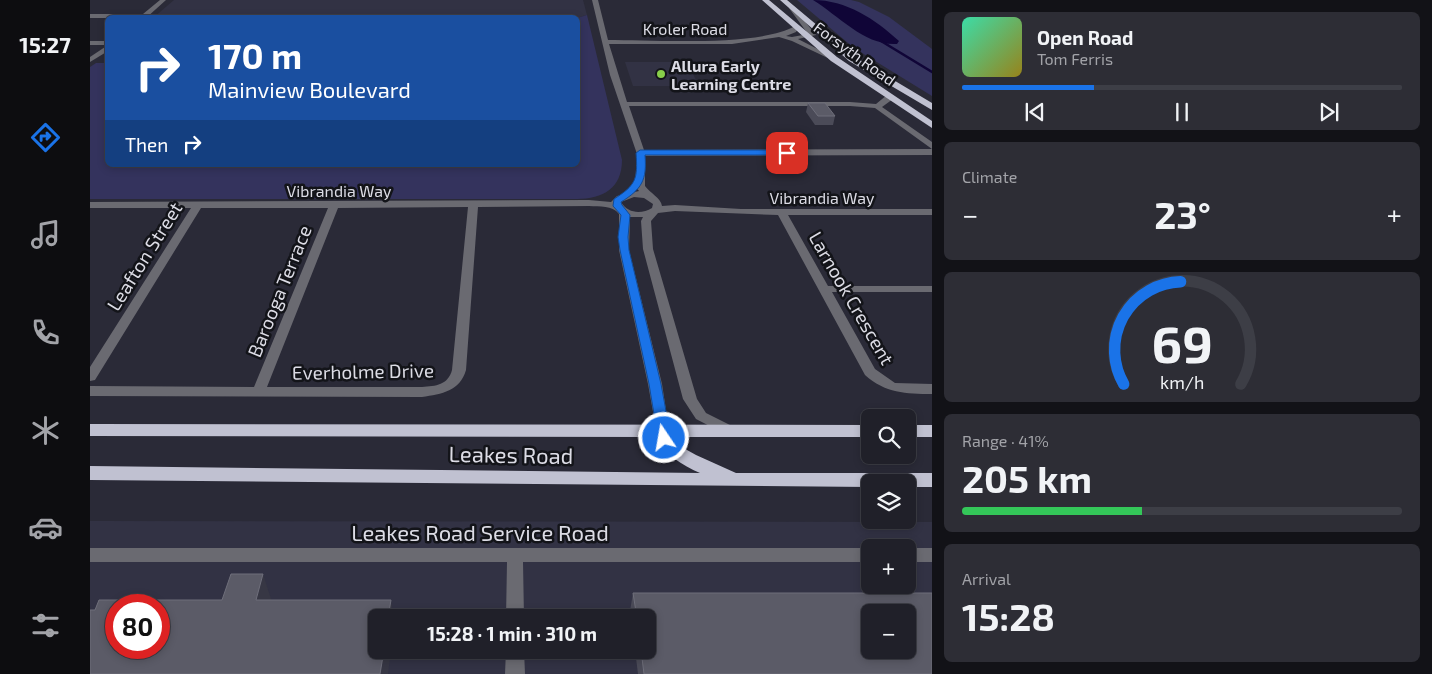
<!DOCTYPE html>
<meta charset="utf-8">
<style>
body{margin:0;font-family:"Exo 2",sans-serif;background:#2d2d35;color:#f1f3f6;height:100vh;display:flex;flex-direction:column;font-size:19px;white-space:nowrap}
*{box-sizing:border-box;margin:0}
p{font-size:16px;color:#a2a3a8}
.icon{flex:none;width:28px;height:28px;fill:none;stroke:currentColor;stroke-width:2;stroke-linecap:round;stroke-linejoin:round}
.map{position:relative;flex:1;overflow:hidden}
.drawer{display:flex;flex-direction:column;gap:12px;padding:12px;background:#121217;width:500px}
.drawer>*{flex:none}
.hud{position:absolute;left:15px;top:15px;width:475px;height:152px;border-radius:8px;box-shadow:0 2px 8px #0003,0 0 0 1px #3d3e46;background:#1a4fa0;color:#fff;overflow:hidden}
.buttons{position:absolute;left:771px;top:409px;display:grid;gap:10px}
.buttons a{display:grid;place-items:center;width:55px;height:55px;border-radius:8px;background:#202029;box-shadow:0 2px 8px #0003,0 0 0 1px #3d3e46;font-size:25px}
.speed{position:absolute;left:15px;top:594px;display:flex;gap:10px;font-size:25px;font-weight:700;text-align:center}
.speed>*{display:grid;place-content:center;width:65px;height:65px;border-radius:50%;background:#202029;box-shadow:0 2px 8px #0003,0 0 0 1px #3d3e46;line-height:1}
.speed .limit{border:8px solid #d22;background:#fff;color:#111}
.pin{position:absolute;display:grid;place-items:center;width:42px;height:42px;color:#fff;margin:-21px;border-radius:10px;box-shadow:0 2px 8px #0006}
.me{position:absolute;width:55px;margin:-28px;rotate:348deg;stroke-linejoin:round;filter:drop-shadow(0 0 4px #0008)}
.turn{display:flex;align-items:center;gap:18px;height:105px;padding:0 20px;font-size:22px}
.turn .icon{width:65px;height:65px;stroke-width:2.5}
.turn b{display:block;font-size:35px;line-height:42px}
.then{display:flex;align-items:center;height:48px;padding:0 20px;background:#0003;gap:10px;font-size:19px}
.big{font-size:38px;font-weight:700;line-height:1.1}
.drawer .card{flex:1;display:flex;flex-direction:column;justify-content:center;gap:8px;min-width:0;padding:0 18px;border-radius:8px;background:#2d2d35}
.drawer .dial{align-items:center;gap:0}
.dial svg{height:130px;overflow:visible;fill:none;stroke:#3d3e46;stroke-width:7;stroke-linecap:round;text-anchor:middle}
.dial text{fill:#f1f3f6;stroke:none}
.song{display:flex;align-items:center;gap:15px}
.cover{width:60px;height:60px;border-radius:8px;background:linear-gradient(135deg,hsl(160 70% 55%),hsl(50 70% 35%))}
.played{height:5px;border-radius:2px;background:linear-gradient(90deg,#1a73e8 30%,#3d3e46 30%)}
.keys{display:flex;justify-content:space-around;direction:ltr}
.heat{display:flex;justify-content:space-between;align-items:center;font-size:28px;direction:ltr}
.charge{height:8px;border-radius:4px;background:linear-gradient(90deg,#34c759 41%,#3d3e46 0)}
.trip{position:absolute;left:278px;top:609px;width:288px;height:50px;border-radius:8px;background:#202029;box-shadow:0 2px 8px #0003,0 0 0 1px #3d3e46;font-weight:700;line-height:50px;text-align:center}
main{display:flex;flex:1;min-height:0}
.tabs{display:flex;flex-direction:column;width:90px;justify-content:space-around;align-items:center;background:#0d0d10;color:#a2a3a8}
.tabs .icon{width:35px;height:35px}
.tabs .on{color:#1a73e8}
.tabs b{font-size:22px;color:#f1f3f6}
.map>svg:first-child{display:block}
.built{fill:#323244;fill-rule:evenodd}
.green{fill:#34335d}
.water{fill:#100537}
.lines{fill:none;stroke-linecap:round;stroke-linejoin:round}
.stream{stroke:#100537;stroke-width:2.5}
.minor{fill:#6a6a71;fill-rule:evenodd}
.highway{fill:#c0c1d1;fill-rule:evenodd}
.wall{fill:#4b4b58}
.shaded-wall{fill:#373744}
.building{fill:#5b5b67;stroke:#6f6f7b;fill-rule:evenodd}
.route{fill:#1a73e8;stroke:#114b97}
.poi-dot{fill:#88cf4a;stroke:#131419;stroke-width:2}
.labels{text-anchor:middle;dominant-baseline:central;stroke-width:5;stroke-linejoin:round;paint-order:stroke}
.far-street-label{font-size:16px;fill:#dcdce5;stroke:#131419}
.far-poi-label{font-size:16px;font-weight:bold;fill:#dcdce5;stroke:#131419;text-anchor:start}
.street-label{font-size:19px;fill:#dcdce5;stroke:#131419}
.near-street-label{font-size:22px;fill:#dcdce5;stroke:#131419}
</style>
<main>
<nav class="tabs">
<b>15:27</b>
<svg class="icon on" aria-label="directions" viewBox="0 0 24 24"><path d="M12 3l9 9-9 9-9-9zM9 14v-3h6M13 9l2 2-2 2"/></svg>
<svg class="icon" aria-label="music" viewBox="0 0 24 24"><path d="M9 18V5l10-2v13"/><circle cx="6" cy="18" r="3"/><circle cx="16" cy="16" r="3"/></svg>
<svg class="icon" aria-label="phone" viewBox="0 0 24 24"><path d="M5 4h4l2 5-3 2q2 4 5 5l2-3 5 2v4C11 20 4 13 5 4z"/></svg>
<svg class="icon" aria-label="climate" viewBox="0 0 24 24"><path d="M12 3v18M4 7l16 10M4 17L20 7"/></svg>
<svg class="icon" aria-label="car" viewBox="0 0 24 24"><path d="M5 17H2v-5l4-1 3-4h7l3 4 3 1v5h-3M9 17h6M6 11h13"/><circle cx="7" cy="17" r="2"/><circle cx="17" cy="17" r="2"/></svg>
<svg class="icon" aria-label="filters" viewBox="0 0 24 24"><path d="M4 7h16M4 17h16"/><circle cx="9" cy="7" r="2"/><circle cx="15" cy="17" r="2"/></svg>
</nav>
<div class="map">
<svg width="842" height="674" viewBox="0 0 842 674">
<rect width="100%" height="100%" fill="#2a2a37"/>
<!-- built -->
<g class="built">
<path d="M84 0H493L497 15 487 18H63Z"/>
<path d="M535 62H597L609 86H543Z"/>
<path d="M0 521 842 522V674H0ZM780 548H818V585H780ZM26 605H69V648H26ZM780 612H818V650H780ZM286 618H556V650H286Z"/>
</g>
<!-- green -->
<g class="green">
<path d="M707 0H761L769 2 799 17 842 49V96L764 48Z"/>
<path d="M497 15 532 160C532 188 513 199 487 199H0V67L6 63H17L18 165H488L487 18Z"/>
</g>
<!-- water -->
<path class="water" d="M723 0C756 0 785 19 809 41L807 44C775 46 749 16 723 0Z"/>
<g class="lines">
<!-- stream -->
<path class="stream" d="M791 41 842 72"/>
<!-- minor -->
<g class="minor">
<path d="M70 0H76L56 18H0V14H53Z"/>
<path d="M502 0H508L518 40C564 40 669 47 705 26L708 28 706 32 696 36 702 37 718 34 699 8 702 6 726 35 708 39 747 59 742 60 702 41 689 37 642 44H519L537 102H760L786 104 797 95H803V99L792 107 842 142V149L785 108 760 106H539L554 150 842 149V155L555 156V186C560 193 571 198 572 206L585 205 651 209H842V215H698L738 286H842V292H742L785 369 805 383 842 384V394C816 394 795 393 775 375L688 215 585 211 568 213 561 221 563 249 607 399 616 413 642 426 644 430 642 434 637 435 606 419 593 399 553 249 551 221 553 217H540L539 250 572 384 579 430 577 434H567L558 384 529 250V214C522 205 510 207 499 206L388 207 376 370C370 391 352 394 332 397L0 396V386L164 387 238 208H111L5 380 0 381V367L101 208H0V202L499 200 521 202 527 196 549 191 545 186 547 154 520 75ZM544 197 554 198 563 204 562 208C552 214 538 214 531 202ZM378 207 362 370C358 385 346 386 332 387H177L248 208Z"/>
<rect x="0" y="41" width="18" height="4"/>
<path d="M18 45V51L0 62V57Z"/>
<path d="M0 548H780V562H433L434 618H416L417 562H0Z"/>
<rect x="818" y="548" width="24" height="14"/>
<path d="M416 650H434L435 674H415Z"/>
</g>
<!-- highway -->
<g class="highway">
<path d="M672 0H679L747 57 842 121V128L741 61Z"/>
<path d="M690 0H697L765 57 842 103V110L759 61Z"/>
<path d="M0 424 780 425V437H584L597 450 606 455 646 473H842V487H818V482H780V487L0 480V466L610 473C592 465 575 455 566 437L0 436Z"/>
<rect x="818" y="425" width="24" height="12"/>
</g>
</g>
<!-- wall -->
<g class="wall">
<path d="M718 103 745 116 743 125H725L716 112Z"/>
<path d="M543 593 842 674H548L545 650H556V618H541L540 611Z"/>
</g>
<!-- shaded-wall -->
<g class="shaded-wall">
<path d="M173 574 181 599 174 624 166 600Z"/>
<path d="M301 600 304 618H298Z"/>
<path d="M294 650H301L298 674H290Z"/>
</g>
<!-- building -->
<g class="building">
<path d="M718 103H735L745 116H728Z"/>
<path d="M141 574H173L166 600H301L298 618H286V650H294L290 674H0V610H5L9 600H132ZM26 605H69V648H26Z"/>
<path d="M543 593H842V674H554L551 650H556V618H547ZM780 612H818V650H780Z"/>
</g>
<!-- route -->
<path class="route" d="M550 150H697L701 153 697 155H555C557 180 552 189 531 202L532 205 540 215 538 237 539 250 571 384 581 438 579 441H570L568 438 559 384 530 250 528 237 531 215 523 206 524 199C546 185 548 179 546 153Z"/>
<!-- markers -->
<circle class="poi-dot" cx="571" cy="74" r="5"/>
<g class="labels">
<!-- far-street labels -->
<g class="far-street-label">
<text x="595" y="28">Kroler Road</text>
<text transform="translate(765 53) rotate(36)">Forsyth Road</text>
<text x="249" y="190">Vibrandia Way</text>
<text x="732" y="197">Vibrandia Way</text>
</g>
<!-- far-poi labels -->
<g class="far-poi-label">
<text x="581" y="65">Allura Early<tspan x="581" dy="18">Learning Centre</tspan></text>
</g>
<!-- street labels -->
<g class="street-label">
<text transform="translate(54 256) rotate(-58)">Leafton Street</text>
<text transform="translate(189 291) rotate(-68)">Barooga Terrace</text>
<text transform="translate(762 298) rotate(60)">Larnook Crescent</text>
<text transform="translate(273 371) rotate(-1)">Everholme Drive</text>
</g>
<!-- near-street labels -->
<g class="near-street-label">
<text transform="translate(421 454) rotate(1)">Leakes Road</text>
<text x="390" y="532">Leakes Road Service Road</text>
</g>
</g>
</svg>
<div class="buttons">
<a><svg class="icon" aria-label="search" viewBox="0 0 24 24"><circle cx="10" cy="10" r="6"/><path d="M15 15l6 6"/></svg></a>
<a><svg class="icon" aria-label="layers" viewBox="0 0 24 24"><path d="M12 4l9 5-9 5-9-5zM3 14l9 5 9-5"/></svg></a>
<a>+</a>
<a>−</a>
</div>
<div class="speed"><div class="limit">80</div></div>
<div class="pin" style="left:697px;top:153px;background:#d93025"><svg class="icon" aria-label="arrive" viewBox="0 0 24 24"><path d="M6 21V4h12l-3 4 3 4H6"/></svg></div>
<svg class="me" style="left:574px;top:438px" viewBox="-20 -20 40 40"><circle r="17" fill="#1a73e8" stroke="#fff" stroke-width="3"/><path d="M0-11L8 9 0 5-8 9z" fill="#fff"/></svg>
<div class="trip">15:28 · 1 min · 310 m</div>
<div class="hud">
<div class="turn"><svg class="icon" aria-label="right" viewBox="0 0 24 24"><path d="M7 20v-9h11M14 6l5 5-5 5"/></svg><div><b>170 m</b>Mainview Boulevard</div></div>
<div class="then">Then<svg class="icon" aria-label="right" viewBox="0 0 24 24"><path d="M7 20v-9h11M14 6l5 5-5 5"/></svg></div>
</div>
</div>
<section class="drawer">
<div class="card">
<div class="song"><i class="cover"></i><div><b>Open Road</b><p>Tom Ferris</p></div></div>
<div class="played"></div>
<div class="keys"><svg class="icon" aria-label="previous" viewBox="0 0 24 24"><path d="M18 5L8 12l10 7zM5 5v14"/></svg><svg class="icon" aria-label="pause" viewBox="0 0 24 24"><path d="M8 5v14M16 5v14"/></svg><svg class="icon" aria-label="next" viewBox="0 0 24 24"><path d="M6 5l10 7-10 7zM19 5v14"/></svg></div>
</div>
<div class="card"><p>Climate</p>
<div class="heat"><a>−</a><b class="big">23°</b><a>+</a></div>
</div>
<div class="card dial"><svg viewBox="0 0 100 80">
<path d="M14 69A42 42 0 1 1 86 69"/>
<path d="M14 69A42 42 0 0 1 49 6" stroke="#1a73e8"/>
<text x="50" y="56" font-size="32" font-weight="700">69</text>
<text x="50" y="72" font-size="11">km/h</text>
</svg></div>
<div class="card"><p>Range · 41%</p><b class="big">205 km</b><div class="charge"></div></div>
<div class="card"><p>Arrival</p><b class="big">15:28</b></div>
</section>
</main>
